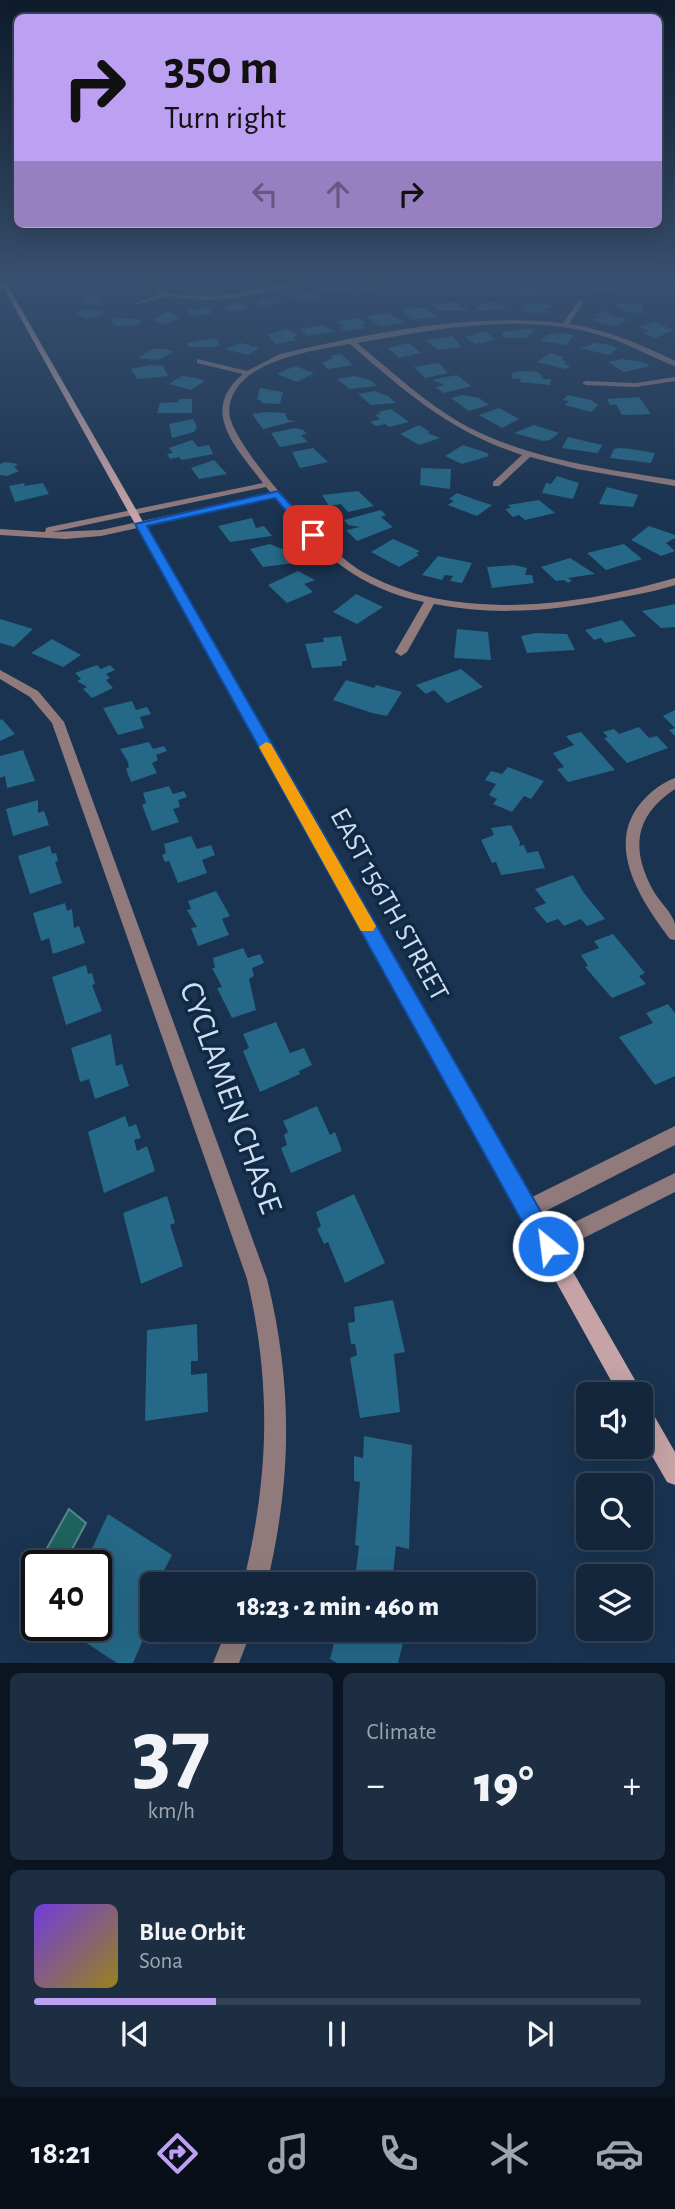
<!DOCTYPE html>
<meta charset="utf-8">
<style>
body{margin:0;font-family:"Alegreya Sans",sans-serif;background:#1d2e43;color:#f1f3f6;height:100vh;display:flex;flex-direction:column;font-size:26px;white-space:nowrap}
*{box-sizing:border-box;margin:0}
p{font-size:23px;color:#9da5af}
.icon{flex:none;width:38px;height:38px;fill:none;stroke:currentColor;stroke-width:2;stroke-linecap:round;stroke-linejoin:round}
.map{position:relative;height:1663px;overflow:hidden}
.side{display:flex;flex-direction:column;gap:10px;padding:10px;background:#0b1521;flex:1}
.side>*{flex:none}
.top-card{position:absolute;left:14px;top:14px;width:648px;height:214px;border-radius:10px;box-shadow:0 7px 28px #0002,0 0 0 2px #334356;background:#bca0f2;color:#111;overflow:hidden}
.buttons{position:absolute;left:576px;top:1382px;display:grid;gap:14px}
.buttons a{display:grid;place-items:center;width:77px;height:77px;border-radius:10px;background:#14263c;box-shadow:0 7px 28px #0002,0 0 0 2px #334356;font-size:35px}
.speed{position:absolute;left:21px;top:1550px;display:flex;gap:14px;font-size:35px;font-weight:700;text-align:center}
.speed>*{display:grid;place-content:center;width:91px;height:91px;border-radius:50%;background:#14263c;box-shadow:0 7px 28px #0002,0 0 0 2px #334356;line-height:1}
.speed .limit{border:4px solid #111;border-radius:10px;background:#fff;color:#111}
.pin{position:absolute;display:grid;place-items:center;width:60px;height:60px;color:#fff;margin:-30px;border-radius:14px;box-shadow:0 4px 10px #0006}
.me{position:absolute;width:77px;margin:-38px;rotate:331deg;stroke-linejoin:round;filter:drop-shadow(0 0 5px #0008)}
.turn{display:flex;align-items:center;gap:24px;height:147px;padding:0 35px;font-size:32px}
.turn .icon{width:91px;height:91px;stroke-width:2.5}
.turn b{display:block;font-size:49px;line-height:60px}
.lanes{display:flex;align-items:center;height:66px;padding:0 35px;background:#0003;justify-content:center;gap:35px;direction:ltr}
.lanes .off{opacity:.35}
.big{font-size:52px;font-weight:800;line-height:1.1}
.side .widget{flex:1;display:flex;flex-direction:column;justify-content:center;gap:10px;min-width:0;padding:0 24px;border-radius:10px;background:#1d2e43}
.side .dial{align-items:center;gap:0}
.dial b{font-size:91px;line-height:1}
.song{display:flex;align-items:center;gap:21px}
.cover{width:84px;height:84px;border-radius:10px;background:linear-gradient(135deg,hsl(260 70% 55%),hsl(50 70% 35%))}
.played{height:7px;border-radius:4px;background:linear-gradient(90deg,#bca0f2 30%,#334356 30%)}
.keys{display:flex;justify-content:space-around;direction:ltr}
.heat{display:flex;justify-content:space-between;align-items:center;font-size:38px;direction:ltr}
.side .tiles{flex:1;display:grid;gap:10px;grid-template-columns:1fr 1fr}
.widget:last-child{grid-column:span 2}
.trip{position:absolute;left:140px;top:1572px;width:396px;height:70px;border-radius:10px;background:#14263c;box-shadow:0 7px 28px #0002,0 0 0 2px #334356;font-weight:800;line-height:70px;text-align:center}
.tab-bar{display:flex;height:112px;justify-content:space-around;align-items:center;background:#080f18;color:#9da5af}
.tab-bar .icon{width:49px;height:49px}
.tab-bar .on{color:#bca0f2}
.tab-bar b{font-size:32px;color:#f1f3f6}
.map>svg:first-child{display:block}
.water{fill:#1e6260;stroke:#53878b;stroke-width:2}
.building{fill:#256887}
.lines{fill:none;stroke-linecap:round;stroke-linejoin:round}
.street{fill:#907a7c;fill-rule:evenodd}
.secondary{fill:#c5a3a6;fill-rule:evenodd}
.route{fill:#1a73e8;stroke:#114b97;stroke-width:2}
.slow{fill:#f59e0b}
.labels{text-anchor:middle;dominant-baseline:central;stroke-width:7;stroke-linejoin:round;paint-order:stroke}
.street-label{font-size:28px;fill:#cedef0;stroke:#102945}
.near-street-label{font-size:33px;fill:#cedef0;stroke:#102945}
</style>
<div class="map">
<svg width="675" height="1663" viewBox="0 0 675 1663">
<rect width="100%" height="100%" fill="#1a3350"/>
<!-- water -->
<path class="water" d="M69 1509 86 1523 63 1566H37Z"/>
<!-- building -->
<g class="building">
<path d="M572 281 581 287 561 290 551 283Z"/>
<path d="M377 282 381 285 376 286 381 290 363 292 355 286Z"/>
<path d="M204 283H223L222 288 200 290Z"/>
<path d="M344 285 351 290 327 294 320 289Z"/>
<path d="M605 285 619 292 606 295 590 289Z"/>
<path d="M524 288 549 293 527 297 514 294Z"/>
<path d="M311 290 319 299 301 303 292 296Z"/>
<path d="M101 295 98 305 82 303 85 296Z"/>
<path d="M276 298 282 302 263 306 256 300Z"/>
<path d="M454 302 469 311H440L432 304Z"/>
<path d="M501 302 506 309 479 311 476 307H481L479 303Z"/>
<path d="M243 303 249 309 228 312 223 306Z"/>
<path d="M539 303H548L550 308H543L549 313 524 312V309L519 308 524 304Z"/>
<path d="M616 303 643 305V313L628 312 617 307Z"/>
<path d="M209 308 213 313 192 316 187 310Z"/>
<path d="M417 308H426L438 317 411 320 403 310Z"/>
<path d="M86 310 100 311 105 314 87 319 75 313Z"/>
<path d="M604 311 610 315 628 320 614 326 591 320 600 317 595 315Z"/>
<path d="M167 312 181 318 164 324 152 320Z"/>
<path d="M388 313 405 322 380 327 366 316Z"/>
<path d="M115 318 135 319 142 320 136 326 113 325 115 323 111 322Z"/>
<path d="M360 318 367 324 362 325 365 328 344 331 339 327 343 326 337 321Z"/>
<path d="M655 322 673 330 656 338 643 333 648 331 639 327Z"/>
<path d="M323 325 336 332 307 336 300 329Z"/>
<path d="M288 329 298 335 293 337 297 340 275 344 267 334Z"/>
<path d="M526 329H532L533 334H528V338H503L502 332Z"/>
<path d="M486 331 495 340 475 344 465 337Z"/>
<path d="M563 333 574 335 566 345 541 341 546 335Z"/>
<path d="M453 336 461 347 438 350 426 340Z"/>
<path d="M217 338 219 345 213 347H189L187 343Z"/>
<path d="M241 343 253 346 260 347 248 355 225 349Z"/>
<path d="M409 343 421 353 399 358 388 348Z"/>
<path d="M595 343 610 345 618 348 609 355 580 348Z"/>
<path d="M152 349H164L174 351 158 360 138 358Z"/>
<path d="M550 353 564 357 562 359 567 362 564 364 571 366 565 369 537 362Z"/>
<path d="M341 354 353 365 328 369 322 363 333 358 330 356Z"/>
<path d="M622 359 643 362 650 366 624 372 608 362Z"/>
<path d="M439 363 448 373 425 378 414 367Z"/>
<path d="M150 365 163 366 168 376 137 379 131 369Z"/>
<path d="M295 366 314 373 297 382 277 374Z"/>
<path d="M521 371 538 372 544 379H551L550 385 520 382 521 379 512 378V373Z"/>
<path d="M457 375 471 386 444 393 435 387 445 385 432 380Z"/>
<path d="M182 376 196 378 205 381 191 390 169 384Z"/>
<path d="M355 376 370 380 377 386 350 389 337 379Z"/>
<path d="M260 388 283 392 280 404 261 403 262 401 257 399Z"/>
<path d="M375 391 388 396 396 403 371 405 358 394Z"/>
<path d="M462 395 479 398 489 405 469 411 451 398Z"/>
<path d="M568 395 591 400 598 405 591 412 565 405 569 401 563 400Z"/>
<path d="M639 397 651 414 622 415 616 404 610 405 607 399Z"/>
<path d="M179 399H192V413H157L160 403 178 402Z"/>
<path d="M499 408 519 419 502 428 479 415Z"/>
<path d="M391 409 409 422 389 427 385 424 376 426 370 422 380 419 375 415 381 414 378 412Z"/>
<path d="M266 412 285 413 288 420 295 421 263 429 252 414Z"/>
<path d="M193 419 197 427 194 432 172 438 169 424Z"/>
<path d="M419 425 430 432 427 433 440 438 419 445 400 434Z"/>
<path d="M534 425 559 433 550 440 543 441 514 433Z"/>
<path d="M295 428 303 430 307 434 301 435 308 442 280 447 271 433Z"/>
<path d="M568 437 602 445 601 448 597 453 562 448Z"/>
<path d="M192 440 198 447 209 445 213 454 182 460 179 457 170 459 167 454 173 453 169 448Z"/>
<path d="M463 445 487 453 489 456 462 464 445 456Z"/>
<path d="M313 448 328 462 300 468 292 452Z"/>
<path d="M620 448 631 449 655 453 651 463 610 458 614 449Z"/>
<path d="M214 460 227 474 199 479 191 468Z"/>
<path d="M5 462 14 463 18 465 14 467 19 471 7 476 0 475V464Z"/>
<path d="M421 468 451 469 450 489 420 485Z"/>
<path d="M557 476 579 483 573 499 542 493 546 483 551 484Z"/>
<path d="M24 483 25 486 43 483 49 494 15 502 9 486Z"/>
<path d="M607 487 638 495 633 507 599 504Z"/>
<path d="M358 491 374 506 348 512 341 504 329 506 322 495Z"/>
<path d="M457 493 479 501 492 505 477 516 448 505 454 501 449 499Z"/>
<path d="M539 500 555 513 525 520 519 515 513 517 505 509 511 508 508 505Z"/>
<path d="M381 510 386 515 381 517 393 527 357 541 346 530 360 527 348 525 344 520Z"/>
<path d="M252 518 256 528 264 526 272 536 230 542 218 526Z"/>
<path d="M649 526 675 535V538L666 543 675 551 661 556 631 540Z"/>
<path d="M393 539 420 551 416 553 419 555 399 567 371 552Z"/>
<path d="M270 544 287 551 295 563 263 567 250 549Z"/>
<path d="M624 544 642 559 606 570 587 553Z"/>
<path d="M438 556 472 563 462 583 450 581 453 576 445 575 442 580 422 575Z"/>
<path d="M570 558 595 574 568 578 572 581 568 583 564 580 556 581 541 567Z"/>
<path d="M514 565 527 568 525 575H532L534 583 492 588 487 567Z"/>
<path d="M298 571 315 580 304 584 313 592 287 603 268 585Z"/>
<path d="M356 594 383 607 357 624 333 612Z"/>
<path d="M675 604V627L661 628 642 611Z"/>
<path d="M0 619 33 629 14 647 0 643Z"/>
<path d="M622 620 636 636 605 643 601 638 594 640 585 630Z"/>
<path d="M457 629 488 632 491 660 454 658Z"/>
<path d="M536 633 567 634 575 650 527 653 521 636Z"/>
<path d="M341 636 347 661H342V666L312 668 305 644 324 642 323 638Z"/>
<path d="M52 639 81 655 63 667 31 653Z"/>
<path d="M97 665 101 669 110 665 115 670 106 674 110 678 106 680 113 688 92 698 83 689 87 687 77 681 81 679 75 673Z"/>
<path d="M461 669 483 687 447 703 434 690 426 694 416 685Z"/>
<path d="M346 680 374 688 376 685 402 692 387 716 372 713 333 700Z"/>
<path d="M132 701 136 710 147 707 151 714 140 717 144 728 118 735 103 708Z"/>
<path d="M675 710V736L669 730 675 728 663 716Z"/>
<path d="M2 719 15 734 0 741V720Z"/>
<path d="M639 727 649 738 657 736 668 748 627 763 604 738 608 737 603 732 614 729 619 734Z"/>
<path d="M581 732 615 770 568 782 557 769 564 767 553 753 574 745 566 736Z"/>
<path d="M149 742 153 749 164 746 167 751 156 755 158 760 152 763 157 773 131 782 126 769 129 767 128 762 120 749Z"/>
<path d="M23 750 35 781 7 788 5 776 0 778V756Z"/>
<path d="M508 767 544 781 531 799 524 796 512 812 493 804 497 799 489 795 496 784 485 780 491 771 502 774Z"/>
<path d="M169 786 173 794 184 791 187 797 178 800 180 807 173 809 179 822 152 831 142 805 146 803 143 793Z"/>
<path d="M38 800V813L44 811 49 825 13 836 6 809Z"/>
<path d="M511 825 520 842 519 846 524 845 527 853 538 851 545 868 501 875 496 862 492 863 481 840 494 835 491 828Z"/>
<path d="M191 836 197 849 211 845 215 855 202 860 207 873 178 883 169 861 165 862 162 855 166 853 164 844Z"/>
<path d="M50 846 52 854 56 853 58 861 55 862 62 883 30 894 18 856Z"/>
<path d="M573 875 584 893 605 919 587 926 581 919 564 926 558 919 547 923 534 908 546 903 535 889Z"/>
<path d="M216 891 230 916 222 919 229 935 198 946 191 928 197 927 187 910 191 909 188 901Z"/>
<path d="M65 903 67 911 72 909 74 928 79 926 85 943 53 954 49 938 41 941 33 913Z"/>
<path d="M613 934 645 973 639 976 646 984 612 998 585 967 588 966 581 955 599 948 594 941Z"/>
<path d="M243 948 248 958 260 954 264 963 252 968 254 976 249 979 256 1010 232 1018 217 988 222 987 212 968H215L213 958Z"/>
<path d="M86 965 88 974 92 973 95 984 92 985 102 1011 66 1025 52 977Z"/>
<path d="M668 1004 675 1013V1076L655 1085 619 1037 653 1023 646 1013Z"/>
<path d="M276 1022 290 1053 304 1048 312 1065 299 1071 300 1074 260 1092 243 1051 249 1048 243 1034Z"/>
<path d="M111 1034 116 1066 122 1064 129 1086 95 1099 89 1079 80 1082 71 1048Z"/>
<path d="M317 1106 330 1135 335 1132 342 1151 291 1173 281 1148 287 1145 284 1135 288 1132 283 1121Z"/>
<path d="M125 1116 129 1127 136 1124 141 1138 134 1140 137 1151 147 1146 155 1171 104 1193 88 1132Z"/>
<path d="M354 1194 385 1263 345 1283 328 1242 324 1244 317 1229 321 1226 316 1212Z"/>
<path d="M167 1196 175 1223 170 1225 183 1266 141 1284 123 1213Z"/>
<path d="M393 1300 405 1352 394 1354 400 1412 360 1418 350 1358 357 1355 355 1344H351L348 1323 355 1322 354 1307Z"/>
<path d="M197 1324 198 1361H191V1375L207 1373 208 1412 145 1421 147 1330Z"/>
<path d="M364 1436 412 1445 409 1549 396 1546 393 1574 356 1571 359 1546 355 1545 360 1482 354 1481V1456L363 1458Z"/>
<path d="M108 1514 172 1555 158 1582 160 1584H152V1619L133 1663H117L85 1642 93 1626H96L105 1600 96 1593V1566H84Z"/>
<path d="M349 1629H385L404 1639 398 1663H337L330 1659 337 1631 347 1635Z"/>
</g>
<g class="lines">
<!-- street -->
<g class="street">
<path d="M145 281C154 281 156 286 163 290 174 296 189 296 201 296 241 297 279 281 319 281L228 299 202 300 168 296 135 305V303L161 294Z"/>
<path d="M579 300 584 301 569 324C607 330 641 344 675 361V366C652 358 630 344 606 337 526 311 438 329 357 343 393 372 427 405 468 427 532 460 605 469 675 480V486L577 469 530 457 499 486H493V482L522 455C449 431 407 393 350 344 315 350 249 359 233 395 229 403 228 413 231 421 244 458 326 550 361 571 380 582 403 591 425 596 507 615 595 601 675 578V585L672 586C653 592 633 595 613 599 554 611 494 616 434 604L407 652 401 656 395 652 424 602C354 587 318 551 275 498L101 536 65 539 0 535V529L45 532 46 528 49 527 263 483C237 448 198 411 243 374L197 363V359L247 371 280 354 297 350C381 331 477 313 563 323ZM266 487 271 493 101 530 52 532Z"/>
<path d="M675 377V381L636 387 586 385 582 383 586 381 636 383Z"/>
<path d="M0 670 38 691 64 722 267 1279C293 1385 292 1478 267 1584H243C269 1478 272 1385 247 1279L52 723 30 697 0 679Z"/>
<path d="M675 778V789C633 817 631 850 654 892 660 902 673 914 675 924 675 929 675 936 675 940L670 939C642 902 605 847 640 804 649 793 661 783 675 778Z"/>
<path d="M675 1126V1145L534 1217 527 1220 520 1217 517 1210 520 1203Z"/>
<path d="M675 1173V1192L554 1253 547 1256 540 1253 537 1246 540 1239Z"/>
<path d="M227 1629H252L239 1663H213Z"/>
</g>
<!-- secondary -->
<g class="secondary">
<path d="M0 281H5L639 1387 642 1395 640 1398V1395H619Z"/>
<path d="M640 1402 648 1405 675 1452V1485L667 1482 640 1435Z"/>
</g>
</g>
<!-- sky -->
<linearGradient id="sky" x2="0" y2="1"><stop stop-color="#0e1c2c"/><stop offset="0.55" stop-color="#38506f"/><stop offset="1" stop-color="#38506f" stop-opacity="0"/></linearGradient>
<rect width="675" height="514" fill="url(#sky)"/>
<!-- route -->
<path class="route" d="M278 491 317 533V537H309L275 498 147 526 556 1238 559 1246 556 1254 548 1257 540 1254 135 524Z"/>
<!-- slow -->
<path class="slow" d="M266 742 271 744 373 921 376 926 373 931H361L259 747Z"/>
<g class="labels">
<!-- street labels -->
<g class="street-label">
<text transform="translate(389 905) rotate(61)">EAST 156TH STREET</text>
</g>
<!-- near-street labels -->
<g class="near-street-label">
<text transform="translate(230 1098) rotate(70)">CYCLAMEN CHASE</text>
</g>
</g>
</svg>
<div class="buttons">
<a><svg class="icon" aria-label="sound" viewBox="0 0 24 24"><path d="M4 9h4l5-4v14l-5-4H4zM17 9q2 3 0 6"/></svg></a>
<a><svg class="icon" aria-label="search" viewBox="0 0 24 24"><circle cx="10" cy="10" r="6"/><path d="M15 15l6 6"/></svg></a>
<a><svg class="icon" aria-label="layers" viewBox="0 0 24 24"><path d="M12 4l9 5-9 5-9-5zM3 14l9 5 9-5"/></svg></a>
</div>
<div class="speed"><div class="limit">40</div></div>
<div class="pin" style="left:313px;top:535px;background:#d93025"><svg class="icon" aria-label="arrive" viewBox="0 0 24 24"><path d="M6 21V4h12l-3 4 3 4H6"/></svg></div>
<svg class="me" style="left:548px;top:1246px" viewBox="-20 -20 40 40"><circle r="17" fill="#1a73e8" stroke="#fff" stroke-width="3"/><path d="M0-11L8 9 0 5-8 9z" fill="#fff"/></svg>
<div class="trip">18:23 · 2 min · 460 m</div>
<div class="top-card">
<div class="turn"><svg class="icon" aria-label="right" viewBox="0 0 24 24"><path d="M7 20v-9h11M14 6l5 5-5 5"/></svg><div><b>350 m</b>Turn right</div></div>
<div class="lanes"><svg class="icon off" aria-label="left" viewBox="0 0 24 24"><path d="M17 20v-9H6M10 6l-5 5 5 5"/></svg><svg class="icon off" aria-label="ahead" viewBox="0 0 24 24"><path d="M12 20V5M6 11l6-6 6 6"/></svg><svg class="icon" aria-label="right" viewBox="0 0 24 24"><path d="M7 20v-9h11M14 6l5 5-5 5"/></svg></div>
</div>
</div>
<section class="side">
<div class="tiles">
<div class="widget dial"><b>37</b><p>km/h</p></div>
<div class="widget"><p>Climate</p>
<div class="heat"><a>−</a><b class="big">19°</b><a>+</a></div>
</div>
<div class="widget">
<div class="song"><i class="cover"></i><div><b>Blue Orbit</b><p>Sona</p></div></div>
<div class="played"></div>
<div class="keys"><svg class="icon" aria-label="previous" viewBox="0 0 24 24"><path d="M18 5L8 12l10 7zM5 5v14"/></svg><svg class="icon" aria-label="pause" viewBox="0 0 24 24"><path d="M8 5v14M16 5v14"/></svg><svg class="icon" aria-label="next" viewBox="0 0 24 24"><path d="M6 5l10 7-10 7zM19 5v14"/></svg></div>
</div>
</div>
</section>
<nav class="tab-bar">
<b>18:21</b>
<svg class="icon on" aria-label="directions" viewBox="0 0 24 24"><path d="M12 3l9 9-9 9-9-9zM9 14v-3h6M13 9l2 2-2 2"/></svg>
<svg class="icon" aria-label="music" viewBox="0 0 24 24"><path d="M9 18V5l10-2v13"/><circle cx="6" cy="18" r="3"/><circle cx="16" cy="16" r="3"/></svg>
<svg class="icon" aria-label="phone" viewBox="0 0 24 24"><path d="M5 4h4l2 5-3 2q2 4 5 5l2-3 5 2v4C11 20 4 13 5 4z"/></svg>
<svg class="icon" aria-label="climate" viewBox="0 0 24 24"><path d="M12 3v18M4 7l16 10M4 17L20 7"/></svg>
<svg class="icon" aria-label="car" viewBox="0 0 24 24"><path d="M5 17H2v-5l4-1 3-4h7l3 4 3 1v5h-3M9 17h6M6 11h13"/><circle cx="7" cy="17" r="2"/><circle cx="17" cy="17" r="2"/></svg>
</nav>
